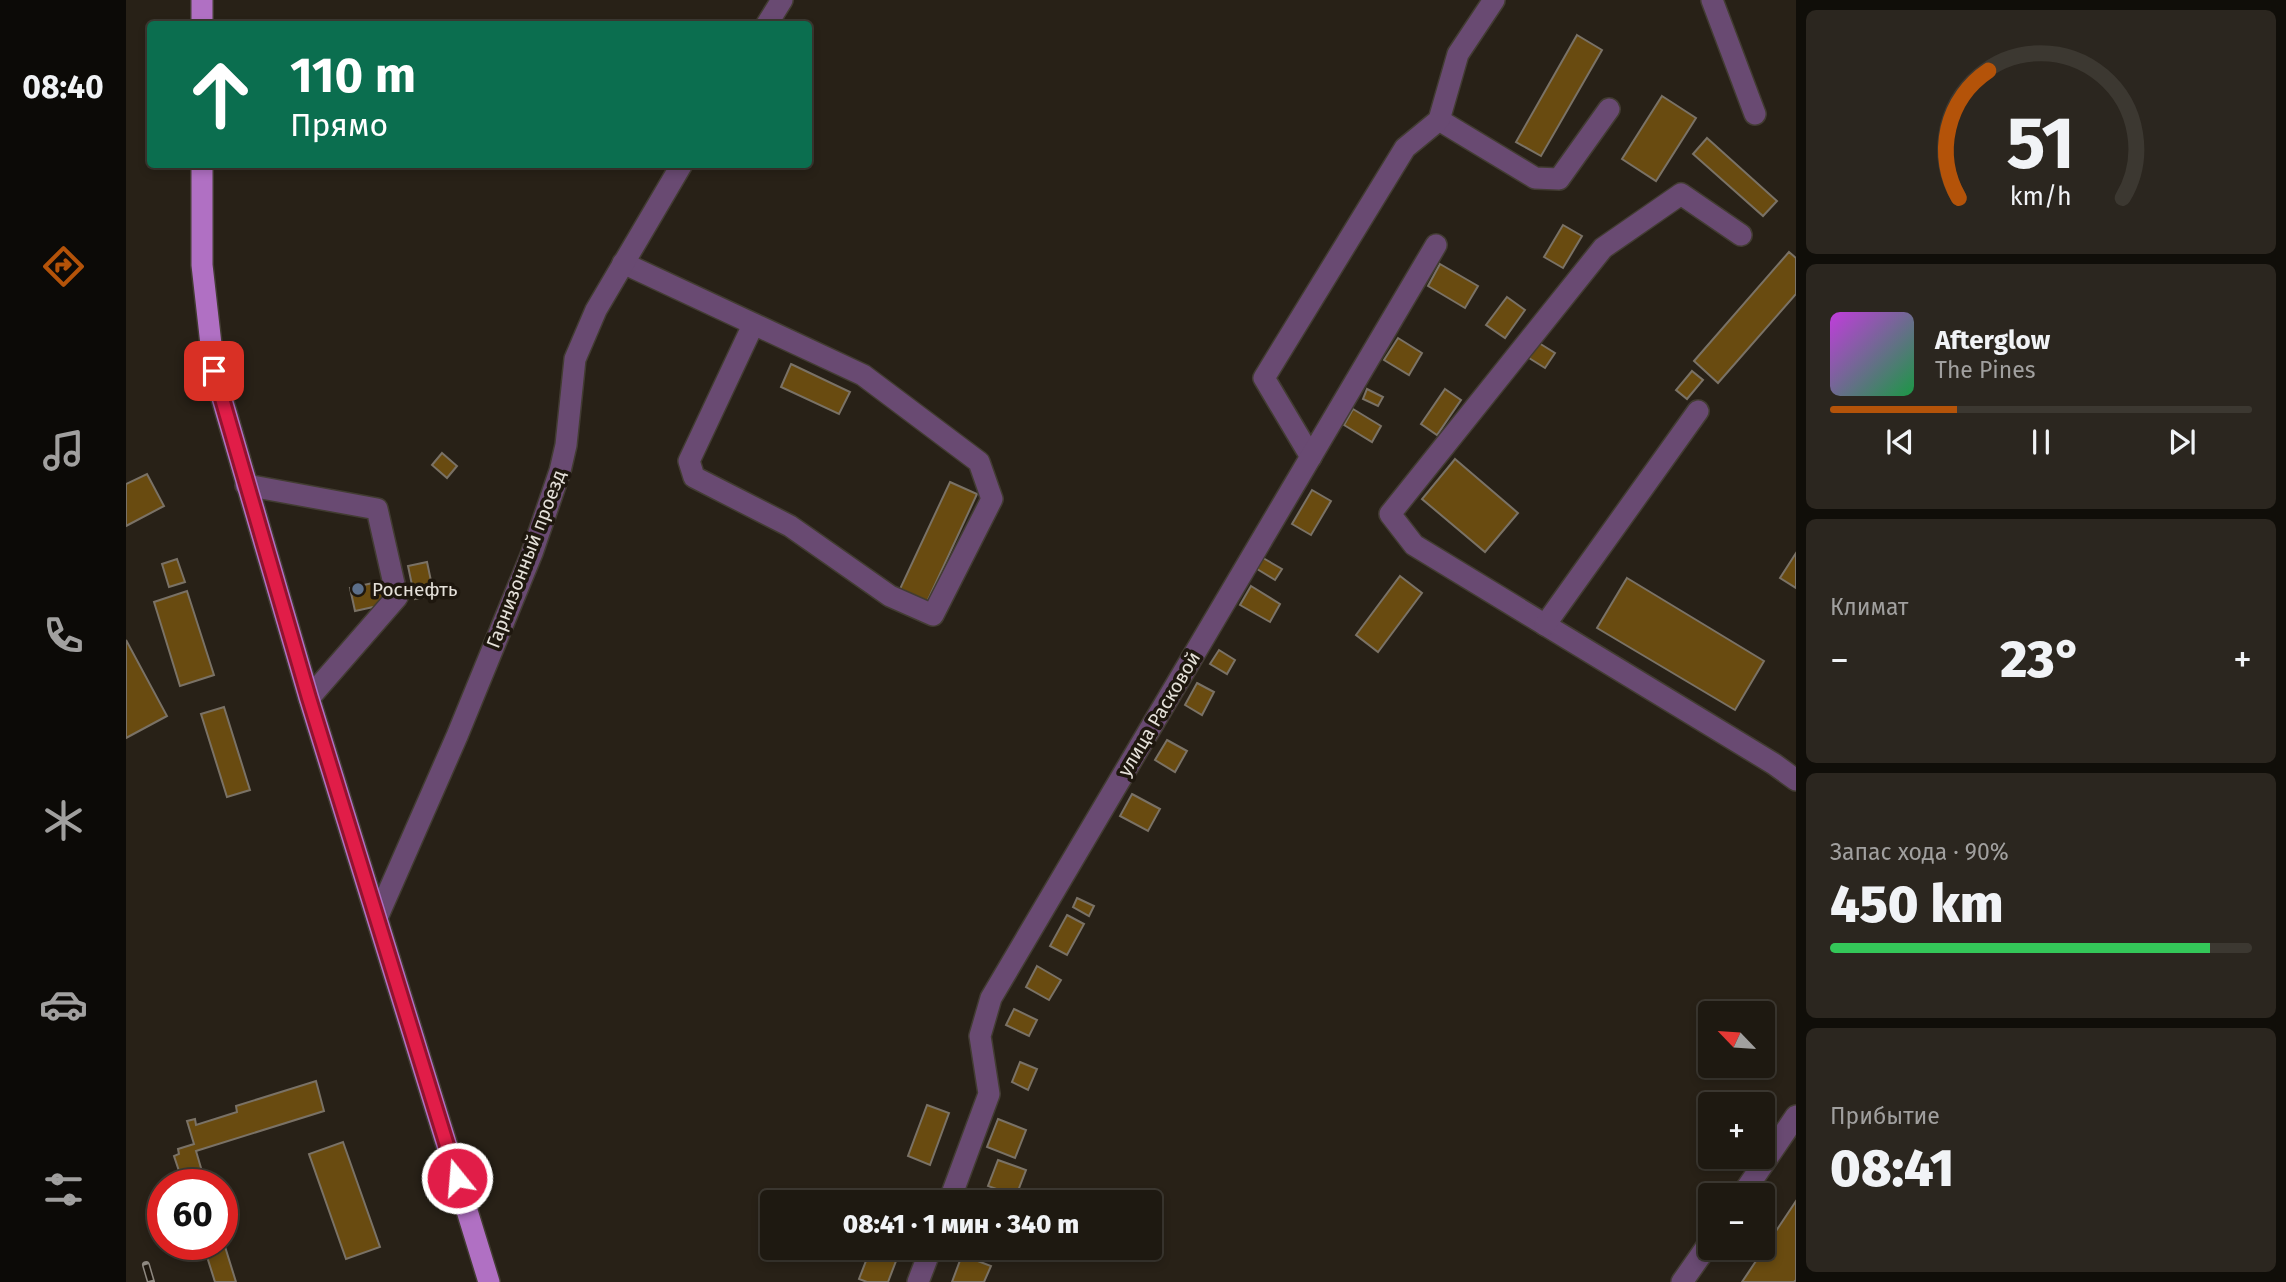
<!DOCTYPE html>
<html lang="ru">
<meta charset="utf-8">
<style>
body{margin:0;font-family:"Fira Sans",sans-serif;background:#2b261f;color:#f1f3f6;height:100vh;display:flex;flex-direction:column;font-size:26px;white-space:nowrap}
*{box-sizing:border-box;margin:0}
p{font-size:23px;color:#a1a09f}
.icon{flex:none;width:38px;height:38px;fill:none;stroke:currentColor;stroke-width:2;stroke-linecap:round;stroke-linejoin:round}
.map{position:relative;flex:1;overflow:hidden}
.panel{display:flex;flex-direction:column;gap:10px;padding:10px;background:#100e09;width:490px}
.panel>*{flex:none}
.top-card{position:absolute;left:21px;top:21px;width:665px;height:147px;border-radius:7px;box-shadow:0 4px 10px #0003,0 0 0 2px #3c3831;background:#0b6e4f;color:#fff;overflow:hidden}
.needle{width:46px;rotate:295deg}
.fabs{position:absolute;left:1572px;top:1001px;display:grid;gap:14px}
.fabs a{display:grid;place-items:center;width:77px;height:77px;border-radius:7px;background:#1e1911;box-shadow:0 4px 10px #0003,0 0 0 2px #3c3831;font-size:35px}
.speed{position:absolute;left:21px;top:1169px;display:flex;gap:14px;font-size:35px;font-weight:700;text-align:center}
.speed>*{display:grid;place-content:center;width:91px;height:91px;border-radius:50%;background:#1e1911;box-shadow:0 4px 10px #0003,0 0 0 2px #3c3831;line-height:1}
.speed .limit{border:10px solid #d22;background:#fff;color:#111}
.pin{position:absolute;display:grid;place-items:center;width:60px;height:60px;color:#fff;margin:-30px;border-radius:14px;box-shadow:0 4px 10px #0006}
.me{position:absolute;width:77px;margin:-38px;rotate:343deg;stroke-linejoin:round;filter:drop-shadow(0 0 5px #0008)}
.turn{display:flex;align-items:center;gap:24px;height:147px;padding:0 28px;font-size:32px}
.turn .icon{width:91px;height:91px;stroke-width:2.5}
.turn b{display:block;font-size:49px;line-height:60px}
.big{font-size:52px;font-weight:800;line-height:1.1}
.panel .card{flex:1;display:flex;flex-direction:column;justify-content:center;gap:10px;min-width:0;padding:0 24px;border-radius:10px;background:#2b261f}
.panel .dial{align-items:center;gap:0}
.dial svg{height:182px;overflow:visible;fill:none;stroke:#3c3831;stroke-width:7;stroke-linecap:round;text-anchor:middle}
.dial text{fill:#f1f3f6;stroke:none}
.song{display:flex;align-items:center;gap:21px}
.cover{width:84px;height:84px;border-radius:10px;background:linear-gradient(135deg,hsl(290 70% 55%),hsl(140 70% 35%))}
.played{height:7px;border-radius:4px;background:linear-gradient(90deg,#b45309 30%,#3c3831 30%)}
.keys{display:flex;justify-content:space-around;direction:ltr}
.heat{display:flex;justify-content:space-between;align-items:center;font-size:38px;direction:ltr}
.charge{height:10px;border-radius:5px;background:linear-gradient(90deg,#34c759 90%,#3c3831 0)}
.trip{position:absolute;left:634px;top:1190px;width:402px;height:70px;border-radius:7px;background:#1e1911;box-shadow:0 4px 10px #0003,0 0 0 2px #3c3831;font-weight:800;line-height:70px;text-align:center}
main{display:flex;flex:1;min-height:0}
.menu{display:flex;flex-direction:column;width:126px;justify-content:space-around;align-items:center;background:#0c0a07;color:#a1a09f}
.menu .icon{width:49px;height:49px}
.menu .active{color:#b45309}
.menu b{font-size:32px;color:#f1f3f6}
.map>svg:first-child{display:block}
.building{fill:#694b10;stroke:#7a7266;stroke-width:2}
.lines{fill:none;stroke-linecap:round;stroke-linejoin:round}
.minor-casing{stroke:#423c32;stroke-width:24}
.major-casing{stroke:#423c32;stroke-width:24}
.minor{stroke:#694a72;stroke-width:21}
.major{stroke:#b070c3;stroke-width:21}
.rail-casing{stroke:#8e8880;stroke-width:8}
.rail{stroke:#1e170e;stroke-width:5;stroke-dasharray:16;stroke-linecap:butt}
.route-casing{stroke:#92132f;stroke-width:18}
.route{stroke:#e11d48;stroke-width:12}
.service-dot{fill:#5c6f8a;stroke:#1e170e;stroke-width:2.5}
.labels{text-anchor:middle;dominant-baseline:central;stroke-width:7;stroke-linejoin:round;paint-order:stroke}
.street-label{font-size:19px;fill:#e5e1da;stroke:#1e170e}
.poi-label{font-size:19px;fill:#e5e1da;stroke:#1e170e;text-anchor:start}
</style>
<main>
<nav class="menu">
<b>08:40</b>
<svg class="icon active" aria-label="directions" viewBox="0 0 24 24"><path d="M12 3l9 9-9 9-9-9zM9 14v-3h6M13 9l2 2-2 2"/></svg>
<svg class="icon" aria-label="music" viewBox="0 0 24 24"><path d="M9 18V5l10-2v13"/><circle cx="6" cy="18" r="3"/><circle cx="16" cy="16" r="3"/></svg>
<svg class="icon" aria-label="phone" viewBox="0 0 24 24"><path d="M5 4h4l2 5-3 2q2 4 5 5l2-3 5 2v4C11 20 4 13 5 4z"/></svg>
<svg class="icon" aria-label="climate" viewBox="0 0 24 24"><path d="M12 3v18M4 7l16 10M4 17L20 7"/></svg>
<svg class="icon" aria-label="car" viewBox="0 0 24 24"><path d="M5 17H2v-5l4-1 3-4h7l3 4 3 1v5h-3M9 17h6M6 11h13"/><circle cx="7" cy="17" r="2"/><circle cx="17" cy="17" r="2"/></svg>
<svg class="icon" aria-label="filters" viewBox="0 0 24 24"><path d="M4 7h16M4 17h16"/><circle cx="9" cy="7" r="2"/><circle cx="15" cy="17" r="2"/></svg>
</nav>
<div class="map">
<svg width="1670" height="1282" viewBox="0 0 1670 1282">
<rect width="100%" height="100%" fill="#282117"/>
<!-- building -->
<g class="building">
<path d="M1451 35 1476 50 1415 156 1390 142Z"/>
<path d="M1536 96 1570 118 1530 181 1496 159Z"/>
<path d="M1581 138 1651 201 1637 216 1567 154Z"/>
<path d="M1437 225 1456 236 1437 268 1418 257Z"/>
<path d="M1663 252 1670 258V294L1592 383 1568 361Z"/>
<path d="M1314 264 1352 286 1339 308 1302 286Z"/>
<path d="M1381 297 1399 310 1379 338 1360 325Z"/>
<path d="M1272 338 1296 353 1283 375 1258 360Z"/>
<path d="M1413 343 1429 353 1419 368 1403 358Z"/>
<path d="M665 364 724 392 713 414 655 387Z"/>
<path d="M1566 371 1577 380 1561 399 1550 390Z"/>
<path d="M1241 389 1257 397 1252 406 1237 399Z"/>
<path d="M1319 389 1335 400 1311 435 1295 424Z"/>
<path d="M1227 409 1255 426 1246 442 1218 425Z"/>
<path d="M316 453 331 466 321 478 306 465Z"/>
<path d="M1329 459 1392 513 1359 552 1296 499Z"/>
<path d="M21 474 38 506 0 526V484Z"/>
<path d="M824 482 851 494 801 602 774 589Z"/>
<path d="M1186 490 1205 501 1185 535 1166 524Z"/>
<path d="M1670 553V588L1654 578Z"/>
<path d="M1137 558 1156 569 1149 580 1131 569Z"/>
<path d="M51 559 59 582 43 587 36 564Z"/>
<path d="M301 562 308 595 289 599 282 566Z"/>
<path d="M1274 576 1296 593 1252 652 1230 635Z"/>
<path d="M1501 578 1638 661 1609 710 1471 628Z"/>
<path d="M256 581 261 604 229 611 224 588Z"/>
<path d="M1125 586 1154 604 1144 622 1114 605Z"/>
<path d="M61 591 88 675 54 686 28 602Z"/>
<path d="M0 640 41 716 0 738Z"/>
<path d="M1093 650 1109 660 1101 674 1084 664Z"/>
<path d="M1071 683 1088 692 1076 715 1059 705Z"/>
<path d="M98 707 124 790 101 797 75 714Z"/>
<path d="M1041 740 1061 751 1049 772 1029 760Z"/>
<path d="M1006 794 1034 809 1022 831 994 816Z"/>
<path d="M951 898 968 906 963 916 947 907Z"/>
<path d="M941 915 958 924 941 955 924 946Z"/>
<path d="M911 966 935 980 923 1000 900 987Z"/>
<path d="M888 1009 911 1020 903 1036 880 1025Z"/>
<path d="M894 1062 911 1069 902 1090 886 1082Z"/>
<path d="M190 1081 198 1111 70 1151 80 1185H53L57 1183 48 1156 53 1154 52 1149 68 1144 61 1121 69 1119 70 1125 111 1112 110 1106Z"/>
<path d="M801 1105 823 1113 804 1165 782 1156Z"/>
<path d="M872 1119 900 1130 889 1158 861 1147Z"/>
<path d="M217 1142 254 1247 220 1259 183 1154Z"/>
<path d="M872 1160 900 1170 890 1196 862 1186Z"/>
<path d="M1670 1201V1280L1668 1282H1616Z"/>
<path d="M96 1237 110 1282H89L77 1244H96Z"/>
<path d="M745 1248H775L762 1282H741L733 1279Z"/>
<path d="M833 1248H855L852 1255Z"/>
<path d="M836 1255 865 1266 858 1282H826Z"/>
</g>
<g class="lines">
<!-- minor casing -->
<g class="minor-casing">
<g id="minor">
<path d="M1586 0 1629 114"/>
<path d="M641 24 656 0"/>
<path d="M1313 120 1409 178 1433 179 1483 109"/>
<path d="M1615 235 1555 194 1477 248 1264 514 1288 545 1648 764 1670 780"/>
<path d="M497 263 737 375 853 462 866 499 807 615 764 596 664 526 568 477 563 461 627 325"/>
<path d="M1185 457 1138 378 1279 148 1313 120 1332 54 1368 0"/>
<path d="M120 485 251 509 271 597 183 698"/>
<path d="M1419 625 1572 411"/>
<path d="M251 918 331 736 406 553 434 471 440 445 449 359 470 310 556 164"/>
<path d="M1616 1195 1670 1116"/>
<path d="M823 1202 863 1094 854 1036 865 998 1310 245"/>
<path d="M792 1282 805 1248"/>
<path d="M1556 1282 1584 1242"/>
</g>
</g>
<!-- major casing -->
<g class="major-casing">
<g id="major">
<path d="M76 0V24"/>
<path d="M76 164V265L88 371 183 698 363 1282"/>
</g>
</g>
<!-- minor -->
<use href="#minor" class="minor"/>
<!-- major -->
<use href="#major" class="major"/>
<!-- rail casing -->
<g class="rail-casing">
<path id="rail" d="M20 1265 25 1282"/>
</g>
<!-- rail -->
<use href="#rail" class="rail"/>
</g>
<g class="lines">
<!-- route casing -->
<g class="route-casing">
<path id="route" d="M88 371 183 698 331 1178"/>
</g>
<!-- route -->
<use href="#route" class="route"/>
</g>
<!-- markers -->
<circle class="service-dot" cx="232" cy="589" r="7"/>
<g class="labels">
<!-- street labels -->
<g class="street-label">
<text transform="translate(400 559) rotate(-69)">Гарнизонный проезд</text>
<text transform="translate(1033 714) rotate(-59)">улица Расковой</text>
</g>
<!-- poi labels -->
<g class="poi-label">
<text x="246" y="589">Роснефть</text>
</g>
</g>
</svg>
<div class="fabs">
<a><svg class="needle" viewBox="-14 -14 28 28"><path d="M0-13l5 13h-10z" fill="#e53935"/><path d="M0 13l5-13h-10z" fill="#a1a09f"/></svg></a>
<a>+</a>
<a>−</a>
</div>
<div class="speed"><div class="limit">60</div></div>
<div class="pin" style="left:88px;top:371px;background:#d93025"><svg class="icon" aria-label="arrive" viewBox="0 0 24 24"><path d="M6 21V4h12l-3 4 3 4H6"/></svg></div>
<svg class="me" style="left:331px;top:1178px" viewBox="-20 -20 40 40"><circle r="17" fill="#e11d48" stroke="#fff" stroke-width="3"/><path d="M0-11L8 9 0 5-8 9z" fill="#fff"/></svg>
<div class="trip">08:41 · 1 мин · 340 m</div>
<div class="top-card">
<div class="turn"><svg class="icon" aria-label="ahead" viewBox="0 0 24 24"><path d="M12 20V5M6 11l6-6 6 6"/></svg><div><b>110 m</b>Прямо</div></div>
</div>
</div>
<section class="panel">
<div class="card dial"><svg viewBox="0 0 100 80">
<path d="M14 69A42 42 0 1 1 86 69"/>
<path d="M14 69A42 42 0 0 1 27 13" stroke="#b45309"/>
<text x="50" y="56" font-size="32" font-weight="700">51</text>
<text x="50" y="72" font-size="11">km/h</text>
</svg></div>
<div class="card">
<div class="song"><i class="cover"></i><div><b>Afterglow</b><p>The Pines</p></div></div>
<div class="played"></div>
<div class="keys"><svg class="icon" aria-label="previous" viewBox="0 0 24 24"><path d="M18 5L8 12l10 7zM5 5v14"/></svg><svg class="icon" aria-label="pause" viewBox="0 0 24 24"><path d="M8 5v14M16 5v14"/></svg><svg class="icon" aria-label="next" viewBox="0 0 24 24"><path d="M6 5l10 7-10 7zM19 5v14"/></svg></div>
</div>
<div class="card"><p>Климат</p>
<div class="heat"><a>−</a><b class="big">23°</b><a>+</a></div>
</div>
<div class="card"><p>Запас хода · 90%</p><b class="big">450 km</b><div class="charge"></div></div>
<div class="card"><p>Прибытие</p><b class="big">08:41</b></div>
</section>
</main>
